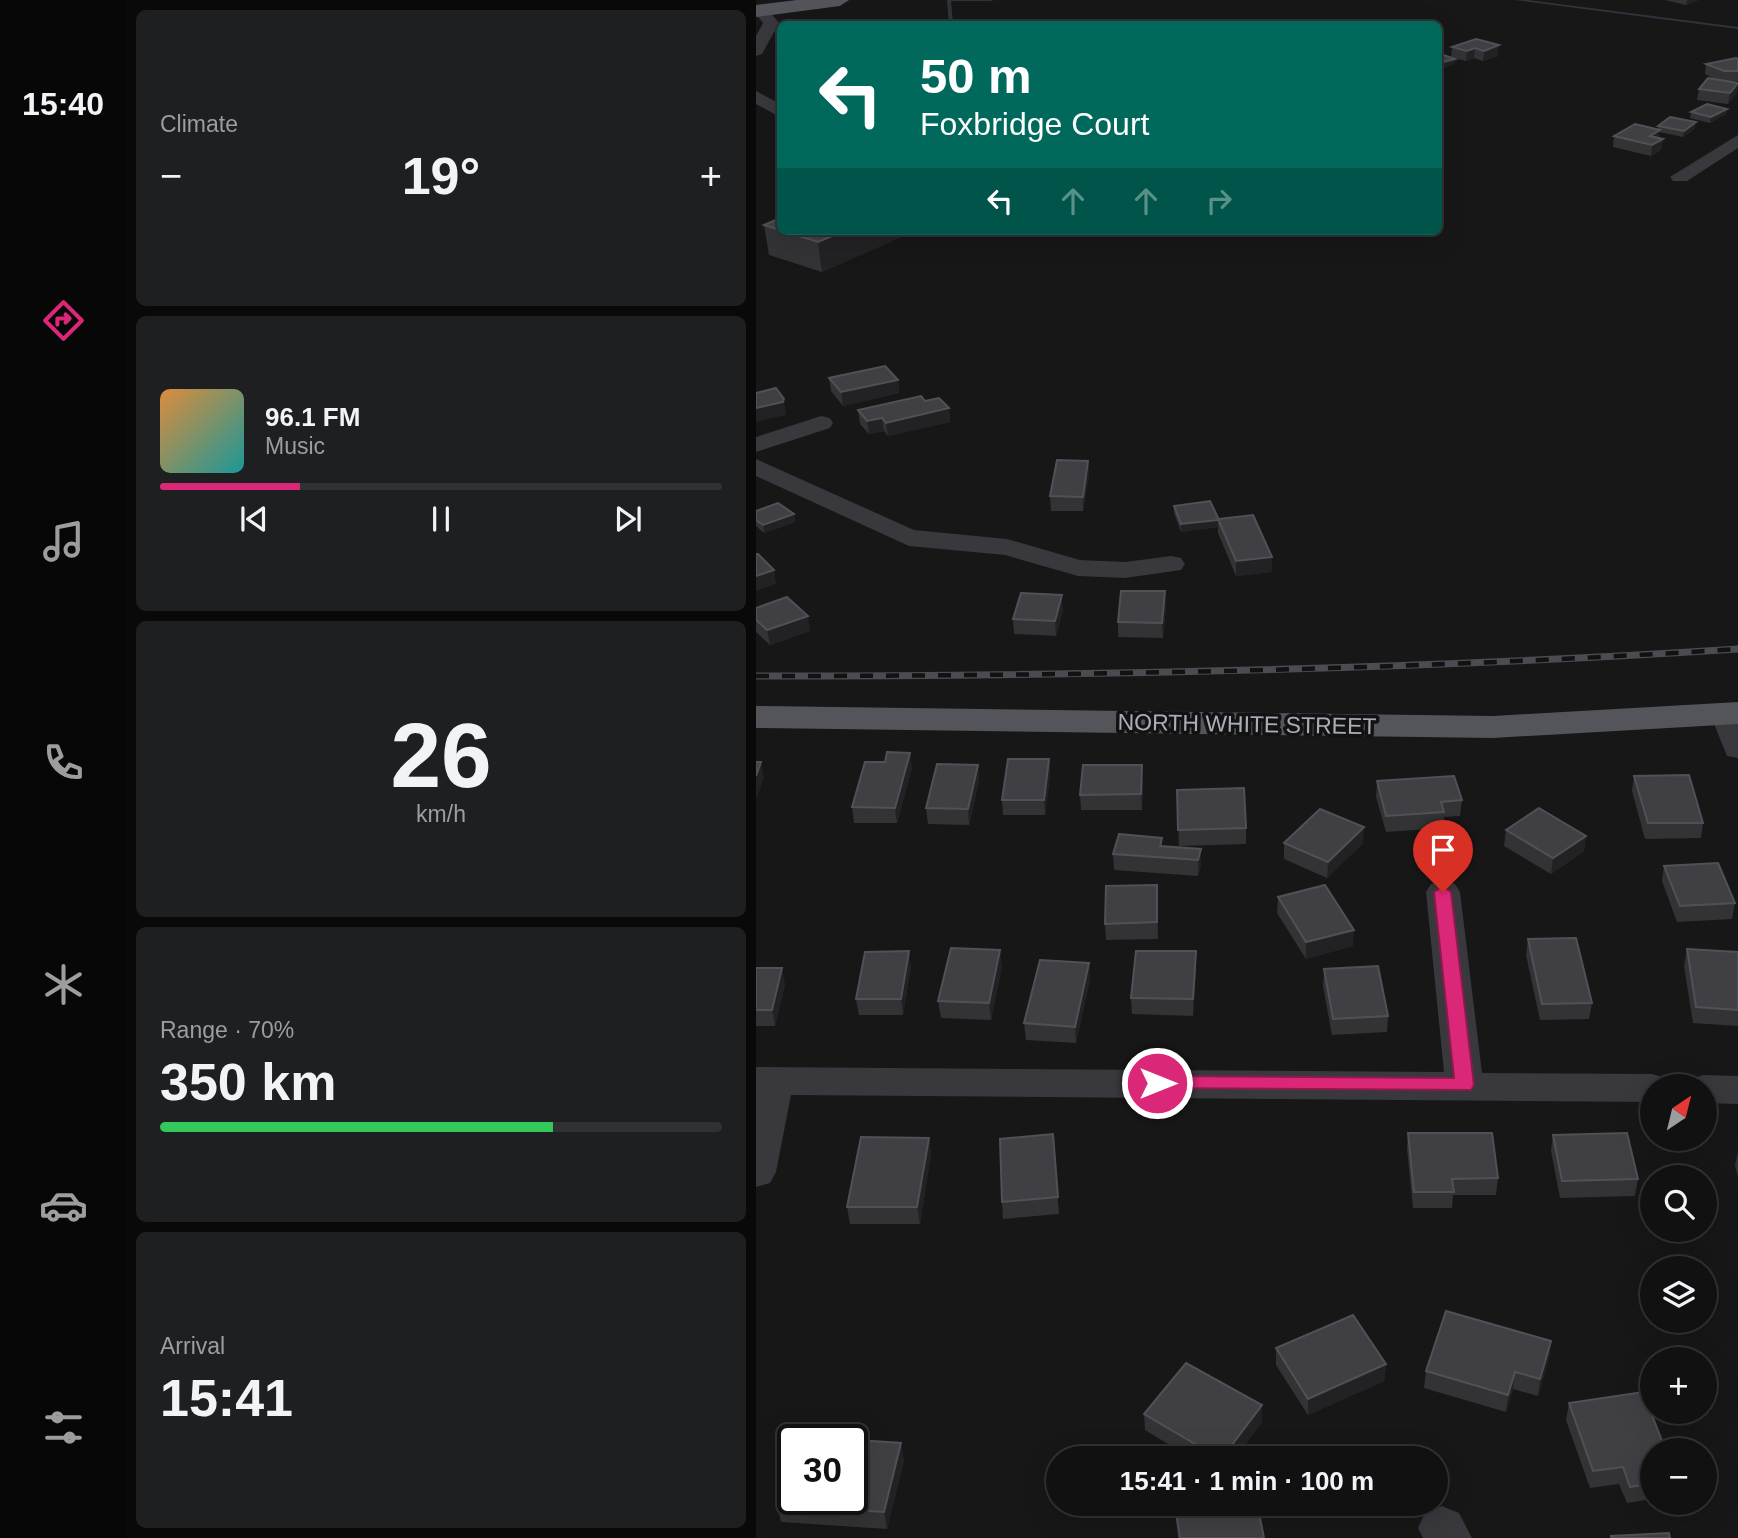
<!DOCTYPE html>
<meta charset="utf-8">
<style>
body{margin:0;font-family:Helvetica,sans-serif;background:#1e1f20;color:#f1f3f6;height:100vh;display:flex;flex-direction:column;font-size:26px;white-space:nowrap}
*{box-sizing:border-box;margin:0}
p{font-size:23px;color:#9c9d9f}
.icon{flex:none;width:38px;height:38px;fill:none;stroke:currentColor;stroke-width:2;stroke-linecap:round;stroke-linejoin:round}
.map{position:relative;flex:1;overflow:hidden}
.panel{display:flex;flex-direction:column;gap:10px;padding:10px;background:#09090a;width:630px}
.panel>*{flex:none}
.top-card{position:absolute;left:21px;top:21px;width:665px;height:214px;border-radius:10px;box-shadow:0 7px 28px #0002,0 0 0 2px #303132;background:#00695c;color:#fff;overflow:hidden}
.needle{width:46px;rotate:35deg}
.fabs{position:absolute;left:884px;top:1074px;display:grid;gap:14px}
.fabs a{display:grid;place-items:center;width:77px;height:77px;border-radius:50%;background:#111112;box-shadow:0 7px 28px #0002,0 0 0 2px #303132;font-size:35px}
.speed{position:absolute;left:21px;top:1424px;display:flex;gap:14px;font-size:35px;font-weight:700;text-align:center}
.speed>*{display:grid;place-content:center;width:91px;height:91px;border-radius:50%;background:#111112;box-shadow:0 7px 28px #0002,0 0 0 2px #303132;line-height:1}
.speed .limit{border:4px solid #111;border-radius:10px;background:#fff;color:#111}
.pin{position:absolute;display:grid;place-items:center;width:60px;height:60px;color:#fff;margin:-72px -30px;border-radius:50% 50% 50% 0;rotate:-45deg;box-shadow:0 0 7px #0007}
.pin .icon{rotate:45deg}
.me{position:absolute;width:77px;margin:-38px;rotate:90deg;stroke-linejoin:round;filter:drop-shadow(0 0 5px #0008)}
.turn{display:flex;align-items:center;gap:24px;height:147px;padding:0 28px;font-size:32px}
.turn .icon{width:91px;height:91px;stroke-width:2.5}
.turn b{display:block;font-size:49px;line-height:60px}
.lanes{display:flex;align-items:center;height:66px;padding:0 28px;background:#0003;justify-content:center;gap:35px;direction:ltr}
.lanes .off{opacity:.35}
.big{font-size:52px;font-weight:700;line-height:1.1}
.panel .tile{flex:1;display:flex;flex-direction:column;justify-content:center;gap:10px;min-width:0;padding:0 24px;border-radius:10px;background:#1e1f20}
.panel .dial{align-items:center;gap:0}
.dial b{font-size:91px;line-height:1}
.song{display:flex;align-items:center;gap:21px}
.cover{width:84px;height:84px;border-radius:10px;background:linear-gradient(135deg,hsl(30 70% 55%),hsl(180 70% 35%))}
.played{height:7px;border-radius:4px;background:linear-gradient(90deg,#db2777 25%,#303132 25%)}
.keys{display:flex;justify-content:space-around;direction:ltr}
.heat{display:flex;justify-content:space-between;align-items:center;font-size:38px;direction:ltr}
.charge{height:10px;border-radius:5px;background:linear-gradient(90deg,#34c759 70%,#303132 0)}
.trip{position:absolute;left:290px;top:1446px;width:402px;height:70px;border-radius:35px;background:#111112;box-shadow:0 7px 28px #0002,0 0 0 2px #303132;font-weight:700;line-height:70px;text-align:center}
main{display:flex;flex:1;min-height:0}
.tab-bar{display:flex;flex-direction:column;width:126px;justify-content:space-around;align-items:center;background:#070707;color:#9c9d9f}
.tab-bar .icon{width:49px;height:49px}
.tab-bar .on{color:#db2777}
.tab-bar b{font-size:32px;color:#f1f3f6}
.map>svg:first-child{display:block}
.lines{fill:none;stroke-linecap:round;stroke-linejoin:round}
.stream{fill:#2e343b;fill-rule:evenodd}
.minor{fill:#38383d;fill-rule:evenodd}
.major{fill:#54555b;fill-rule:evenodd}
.rail-casing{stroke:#4b4c51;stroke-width:7}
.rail{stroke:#121213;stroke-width:4.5;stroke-dasharray:13;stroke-linecap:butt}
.wall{fill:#333336}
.shaded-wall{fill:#222224}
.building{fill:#404044;stroke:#505156;stroke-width:2}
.route{fill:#db2777;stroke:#8e194d;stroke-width:2}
.labels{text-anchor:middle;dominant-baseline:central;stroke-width:7;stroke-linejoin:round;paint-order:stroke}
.street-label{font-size:23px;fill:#aaadb7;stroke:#121213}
</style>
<main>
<nav class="tab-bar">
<b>15:40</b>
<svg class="icon on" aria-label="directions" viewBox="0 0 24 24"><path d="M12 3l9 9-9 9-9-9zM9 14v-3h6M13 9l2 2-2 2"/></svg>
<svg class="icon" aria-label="music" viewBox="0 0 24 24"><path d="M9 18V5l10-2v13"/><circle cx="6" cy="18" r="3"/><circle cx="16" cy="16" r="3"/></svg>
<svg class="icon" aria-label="phone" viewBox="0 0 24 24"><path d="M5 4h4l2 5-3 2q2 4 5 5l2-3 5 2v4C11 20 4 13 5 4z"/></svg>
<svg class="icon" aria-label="climate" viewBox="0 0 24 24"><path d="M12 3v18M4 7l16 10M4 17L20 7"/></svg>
<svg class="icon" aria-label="car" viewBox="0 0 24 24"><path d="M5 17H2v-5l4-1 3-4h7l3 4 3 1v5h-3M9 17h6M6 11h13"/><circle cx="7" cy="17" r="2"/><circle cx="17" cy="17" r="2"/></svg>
<svg class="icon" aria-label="filters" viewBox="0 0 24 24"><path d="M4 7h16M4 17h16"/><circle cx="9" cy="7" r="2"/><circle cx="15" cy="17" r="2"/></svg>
</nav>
<section class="panel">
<div class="tile"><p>Climate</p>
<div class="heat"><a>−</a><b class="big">19°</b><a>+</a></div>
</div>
<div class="tile">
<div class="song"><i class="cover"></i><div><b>96.1 FM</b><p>Music</p></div></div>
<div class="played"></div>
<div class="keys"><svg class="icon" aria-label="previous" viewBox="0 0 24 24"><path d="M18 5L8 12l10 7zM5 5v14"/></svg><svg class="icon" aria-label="pause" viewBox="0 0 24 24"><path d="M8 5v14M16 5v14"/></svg><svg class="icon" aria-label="next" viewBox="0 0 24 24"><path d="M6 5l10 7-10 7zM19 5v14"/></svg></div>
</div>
<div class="tile dial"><b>26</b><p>km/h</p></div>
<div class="tile"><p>Range · 70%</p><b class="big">350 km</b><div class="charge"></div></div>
<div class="tile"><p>Arrival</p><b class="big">15:41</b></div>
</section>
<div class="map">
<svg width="982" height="1538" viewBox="0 0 982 1538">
<rect width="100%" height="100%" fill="#171718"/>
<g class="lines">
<!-- stream -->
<g class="stream">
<path d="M191 0H237L235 1H195L197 24H193Z"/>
<path d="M759 0H772L982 27V29Z"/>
</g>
<!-- minor -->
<g class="minor">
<path d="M5 5 10 7 23 23 6 54 0 56V36L7 23 0 14V7Z"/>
<path d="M0 91 24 104V117L0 104Z"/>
<path d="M982 135V148L931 181H917L914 177Z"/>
<path d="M65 416 74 418 77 423 74 428 0 452V437Z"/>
<path d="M0 459 158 530 251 539 324 560 369 562 415 556 425 558 429 564 425 570 369 578 322 576 249 555 153 546 0 476Z"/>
<path d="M969 705 982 711V758L971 756 954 714 958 708Z"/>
<path d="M687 881 699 884 704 892 726 1073 896 1074 910 1078 914 1087H896V1102L35 1095 20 1172 14 1183 0 1187V1067L688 1072 670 892 675 884Z"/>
<path d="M948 1075 982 1076V1104L948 1103V1087H930L934 1079Z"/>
<path d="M686 1506 703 1513 716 1538H667L662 1528 669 1513Z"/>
</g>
<!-- major -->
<g class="major">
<path d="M41 0H93L84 6 0 17V5Z"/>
<path d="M982 702V724L737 738 0 728V706L737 716Z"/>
</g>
<!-- rail casing -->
<g class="rail-casing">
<path id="rail" d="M0 676C328 676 655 670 982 649"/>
</g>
<!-- rail -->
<use href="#rail" class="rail"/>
</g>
<!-- wall -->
<g class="wall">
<path d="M909 0H943L930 5Z"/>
<path d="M720 39 742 56 727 61 718 58 710 61 698 58 699 59V64L687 68 682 66V53L695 57 696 47Z"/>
<path d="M982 59V81H974L981 93 972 104 941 100 943 89 961 80 949 74 950 64Z"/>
<path d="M971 109 970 114 954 123 934 118 935 112Z"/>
<path d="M902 126 939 128 927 137 903 132V138L907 139 905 150 895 156 857 147 858 136 902 130Z"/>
<path d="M24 218V231H159L66 272 13 255 8 225Z"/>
<path d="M73 378 142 380 143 393 87 406 75 391Z"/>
<path d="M169 401 193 408 194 422 132 436 128 431 113 434 104 424 102 410Z"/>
<path d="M332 461 333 474 327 511H295L294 496Z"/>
<path d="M418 506 462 519 516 572 480 576 462 533V527L425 532 418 513Z"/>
<path d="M0 511 38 514 39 522 8 533 0 526Z"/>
<path d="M410 606 407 638 362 637V622Z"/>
<path d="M0 608 54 631 14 645 0 632Z"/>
<path d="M307 610 300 636 258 634 257 619Z"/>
<path d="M293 759 294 775 289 815H247L246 800Z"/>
<path d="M222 765 223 781 213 825 172 824 170 808Z"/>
<path d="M156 768 141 823H98L96 807Z"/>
<path d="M878 776 947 823 945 838 889 839 876 791Z"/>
<path d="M387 780 386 810H325L324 795Z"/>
<path d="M621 781 706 800 704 816 688 817 687 828 630 832 620 797Z"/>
<path d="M421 790 490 828V844L423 846Z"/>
<path d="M750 830 830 836 828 851 795 874 748 846Z"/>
<path d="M406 838V846L445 849V865L442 876 358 870 357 854Z"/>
<path d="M528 843H607L571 878 528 859Z"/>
<path d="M908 866 979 903 976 919 921 922 906 881Z"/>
<path d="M401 885 402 939 350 940 349 924Z"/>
<path d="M522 897 597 946 550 959 521 913Z"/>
<path d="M772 939 836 1003 833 1019 784 1020 770 955Z"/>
<path d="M931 949 982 952V1026L937 1023 928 966Z"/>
<path d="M333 963 334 979 320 1043 270 1040 268 1023Z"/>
<path d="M246 966 235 1020 185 1018 182 1001Z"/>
<path d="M155 967 147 1015H103L100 999Z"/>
<path d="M0 968 29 984 19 1026H0Z"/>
<path d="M440 968 437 1016 376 1014 375 998Z"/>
<path d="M568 969 632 1016 631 1032 576 1035 567 986Z"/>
<path d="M652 1133 742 1178 740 1195H697L696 1208H657L651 1149Z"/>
<path d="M297 1134 303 1214 247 1219 246 1202Z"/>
<path d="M797 1135 882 1179 879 1196 804 1198 795 1151Z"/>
<path d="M173 1138 175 1154 164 1224H94L91 1207Z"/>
<path d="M982 1152V1177L979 1165Z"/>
<path d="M795 1341 793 1358 782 1396 757 1389 750 1412 668 1388 670 1371Z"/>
<path d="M520 1348 630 1364 628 1381 552 1415 520 1365Z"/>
<path d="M813 1403 896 1451V1499L871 1503 863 1484 834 1488 810 1420Z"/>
<path d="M388 1414 506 1422 479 1458H435L389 1430Z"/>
<path d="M148 1460 131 1529 25 1522 21 1505Z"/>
<path d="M420 1513 508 1538H422Z"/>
</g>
<!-- shaded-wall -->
<g class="shaded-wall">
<path d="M931 0H943L930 5Z"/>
<path d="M743 45 742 56 727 61 728 51Z"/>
<path d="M719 48 718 58 710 61 711 51Z"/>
<path d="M699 59V64L687 68V62Z"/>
<path d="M982 83 981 93 972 104 974 93Z"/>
<path d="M971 109 970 114 954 123 955 117Z"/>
<path d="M940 122 939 128 927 137 928 131Z"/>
<path d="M904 130 902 141 894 136Z"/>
<path d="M907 139 905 150 895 156 896 145Z"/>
<path d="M88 231H159L66 272 62 242Z"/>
<path d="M142 380 143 393 87 406 85 392Z"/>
<path d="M28 399 30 415 0 422V408Z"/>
<path d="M193 408 194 422 132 436 130 423Z"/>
<path d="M126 418 128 431 113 434 111 421Z"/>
<path d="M332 461 333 474 327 511V497Z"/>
<path d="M38 514 39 522 8 533 7 525Z"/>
<path d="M462 520V527L425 532V524Z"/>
<path d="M516 557V572L480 576V561Z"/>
<path d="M18 570 20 584 0 591V576Z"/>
<path d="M409 591 410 606 407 638 406 623Z"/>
<path d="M306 595 307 610 300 636 299 621Z"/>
<path d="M52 616 54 631 14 645 11 630Z"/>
<path d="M154 753 156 768 141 823 139 808Z"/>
<path d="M293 759 294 775 289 815 288 800Z"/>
<path d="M5 762 8 778 0 800V776Z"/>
<path d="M222 765 223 781 213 825 212 809Z"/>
<path d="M386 765 387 780 386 810 385 794Z"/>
<path d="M608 827 607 843 571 878 572 862Z"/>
<path d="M830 836 828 851 795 874 797 858Z"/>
<path d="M445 849V865L442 876V860Z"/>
<path d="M598 930 597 946 550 959V942Z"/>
<path d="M244 950 246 966 235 1020 233 1003Z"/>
<path d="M153 951 155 967 147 1015 145 999Z"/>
<path d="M440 951V968L437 1016V999Z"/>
<path d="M333 963 334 979 320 1043 319 1027Z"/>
<path d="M26 968 29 984 19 1026 16 1010Z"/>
<path d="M173 1138 175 1154 164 1224 161 1207Z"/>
<path d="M795 1341 793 1358 782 1396 784 1379Z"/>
<path d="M630 1364 628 1381 552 1415V1399Z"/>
<path d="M759 1372 757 1389 750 1412 752 1395Z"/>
<path d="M506 1405V1422L479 1458H466Z"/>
<path d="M145 1443 148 1460 131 1529 128 1512Z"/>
</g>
<!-- building -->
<g class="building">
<path d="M720 39 743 45 728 51 719 48 711 51 696 47Z"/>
<path d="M682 53 699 59 687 62 682 61Z"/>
<path d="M980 58 982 59V71H968L950 64Z"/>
<path d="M952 78 982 83 974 93 943 89Z"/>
<path d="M951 104 971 109 955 117 935 112Z"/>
<path d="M914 117 940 122 928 131 902 126Z"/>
<path d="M879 124 904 130 894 136 907 139 896 145 858 136Z"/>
<path d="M24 218V230L8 225Z"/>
<path d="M27 231H88L62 242Z"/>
<path d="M129 366 142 380 85 392 73 378Z"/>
<path d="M20 388 28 399 27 402 0 408V393Z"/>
<path d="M165 396 169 401 183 398 193 408 130 423 126 418 111 421 102 410Z"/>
<path d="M301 460 332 461 327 497 294 496Z"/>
<path d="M454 501 463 520 425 524 418 506Z"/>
<path d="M22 503 38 514 7 525 0 520V511Z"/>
<path d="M497 515 516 557 480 561 462 519Z"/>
<path d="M0 554H2L18 570 0 576Z"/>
<path d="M365 591H409L406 623 362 622Z"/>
<path d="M265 593 306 595 299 621 257 619Z"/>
<path d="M31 597 52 616 11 630 0 620V608Z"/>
<path d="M131 752 154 753 139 808 96 807 109 762H129Z"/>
<path d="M252 759H293L288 800H246Z"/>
<path d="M0 762H5L0 776Z"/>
<path d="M181 764 222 765 212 809 170 808Z"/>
<path d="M327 765H386L385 794 324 795Z"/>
<path d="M933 775 947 823H892L878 776Z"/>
<path d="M698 776 706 800 685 802 688 812 630 816 621 781Z"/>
<path d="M488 788 490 828 422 830 421 790Z"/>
<path d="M783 808 830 836 797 858 750 830Z"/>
<path d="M564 809 608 827 572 862 528 843Z"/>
<path d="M363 834 406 838 404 846 445 849 442 860 357 854Z"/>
<path d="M962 863 979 903 924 906 908 866Z"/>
<path d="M401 885V922L349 924 350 886Z"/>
<path d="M569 885 598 930 550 942 522 897Z"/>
<path d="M820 938 836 1003 786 1004 772 939Z"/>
<path d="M195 948 244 950 233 1003 182 1001Z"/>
<path d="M931 949 982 952V1010L940 1007Z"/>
<path d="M153 951 145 999H100L109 952Z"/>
<path d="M380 951H440L437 999 375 998Z"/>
<path d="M284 960 333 963 319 1027 268 1023Z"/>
<path d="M622 966 632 1016 577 1019 568 969Z"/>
<path d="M0 968H26L16 1010H0Z"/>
<path d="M652 1133H736L742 1178 696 1179 698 1192H658Z"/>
<path d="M871 1133 882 1179 806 1181 797 1135Z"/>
<path d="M297 1134 302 1197 246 1202 244 1139Z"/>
<path d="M105 1137 173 1138 161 1207H91Z"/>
<path d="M690 1311 795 1341 784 1379 759 1372 752 1395 670 1371Z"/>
<path d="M597 1315 630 1364 552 1399 520 1348Z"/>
<path d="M430 1363 506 1405 466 1458H463L388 1414Z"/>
<path d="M887 1392 910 1451H896V1483L874 1487 867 1467 837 1471 813 1403Z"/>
<path d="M41 1436 145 1443 128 1512 21 1505 37 1452V1500H96V1440H40Z"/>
<path d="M484 1503H501L508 1538H424L420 1513Z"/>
<path d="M913 1533 914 1538H855V1536Z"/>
</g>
<!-- route -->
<path class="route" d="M687 886 695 892 718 1085 715 1090 394 1088 392 1083 394 1078 401 1076 698 1078 678 892Z"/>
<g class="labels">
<!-- street labels -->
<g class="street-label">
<text transform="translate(491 724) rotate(1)">NORTH WHITE STREET</text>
</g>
</g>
</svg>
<div class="fabs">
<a><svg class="needle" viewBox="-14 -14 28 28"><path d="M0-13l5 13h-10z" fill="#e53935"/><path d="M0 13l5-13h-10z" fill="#9c9d9f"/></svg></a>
<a><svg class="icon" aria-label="search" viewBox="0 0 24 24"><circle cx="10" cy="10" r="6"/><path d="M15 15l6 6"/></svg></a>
<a><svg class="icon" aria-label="layers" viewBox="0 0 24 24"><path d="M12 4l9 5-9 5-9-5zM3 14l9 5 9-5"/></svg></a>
<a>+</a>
<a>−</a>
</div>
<div class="speed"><div class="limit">30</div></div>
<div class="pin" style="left:687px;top:892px;background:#d93025"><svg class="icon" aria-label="arrive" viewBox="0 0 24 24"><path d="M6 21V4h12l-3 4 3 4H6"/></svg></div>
<svg class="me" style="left:401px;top:1083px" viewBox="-20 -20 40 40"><circle r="17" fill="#db2777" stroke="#fff" stroke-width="3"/><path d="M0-11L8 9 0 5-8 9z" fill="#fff"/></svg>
<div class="trip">15:41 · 1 min · 100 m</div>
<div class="top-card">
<div class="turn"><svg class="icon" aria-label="left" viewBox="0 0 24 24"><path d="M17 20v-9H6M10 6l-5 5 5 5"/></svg><div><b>50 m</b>Foxbridge Court</div></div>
<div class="lanes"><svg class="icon" aria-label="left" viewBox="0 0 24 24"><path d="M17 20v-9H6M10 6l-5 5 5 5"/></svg><svg class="icon off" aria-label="ahead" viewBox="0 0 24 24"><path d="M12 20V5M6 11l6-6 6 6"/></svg><svg class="icon off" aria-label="ahead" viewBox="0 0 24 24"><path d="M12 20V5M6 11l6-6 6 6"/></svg><svg class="icon off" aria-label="right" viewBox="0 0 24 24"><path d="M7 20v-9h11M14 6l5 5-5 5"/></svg></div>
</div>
</div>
</main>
